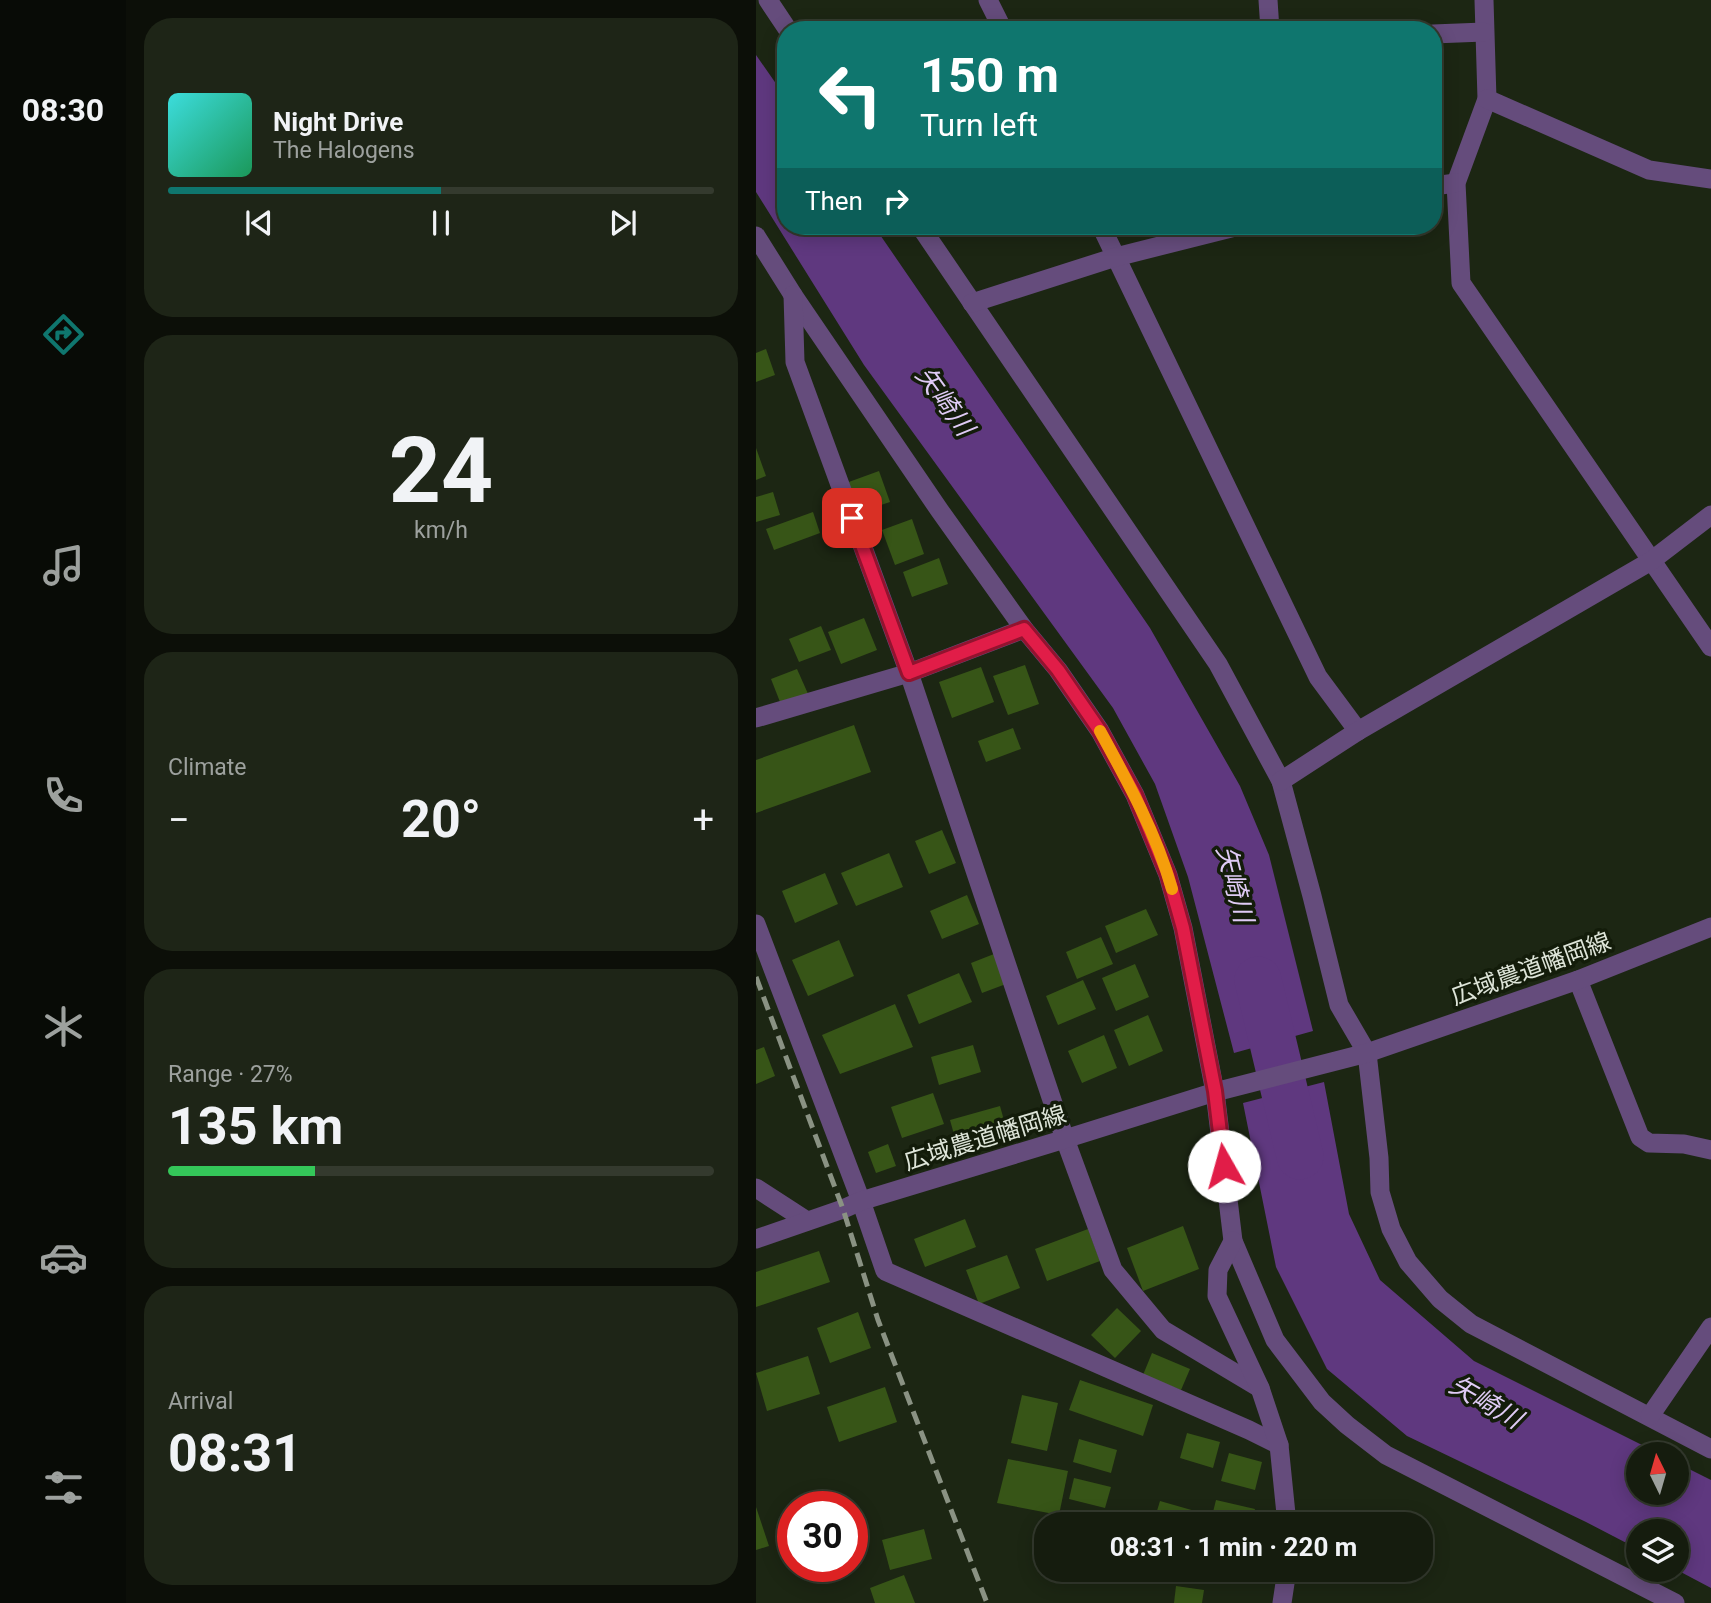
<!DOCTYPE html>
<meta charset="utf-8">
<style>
body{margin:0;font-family:Roboto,"Noto Sans JP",sans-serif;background:#1e2517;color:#f1f3f6;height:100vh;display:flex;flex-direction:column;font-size:26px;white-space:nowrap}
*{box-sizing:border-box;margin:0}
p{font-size:23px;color:#9da19e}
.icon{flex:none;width:38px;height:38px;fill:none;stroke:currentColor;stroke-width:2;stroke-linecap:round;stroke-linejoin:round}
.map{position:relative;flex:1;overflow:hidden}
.details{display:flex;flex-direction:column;gap:18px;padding:18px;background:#0c0f08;width:630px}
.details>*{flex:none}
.hud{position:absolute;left:21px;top:21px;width:665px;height:214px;border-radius:28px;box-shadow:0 4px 18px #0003,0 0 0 2px #343a2e;background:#0f766e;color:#fff;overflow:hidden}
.needle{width:46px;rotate:355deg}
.tools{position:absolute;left:870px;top:1442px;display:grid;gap:14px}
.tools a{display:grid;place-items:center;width:63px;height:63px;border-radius:50%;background:#151c0e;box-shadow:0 4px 18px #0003,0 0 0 2px #343a2e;font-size:35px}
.speed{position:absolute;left:21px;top:1491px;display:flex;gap:14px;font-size:35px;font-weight:700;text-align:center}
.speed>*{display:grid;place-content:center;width:91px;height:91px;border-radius:50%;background:#151c0e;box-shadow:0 4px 18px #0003,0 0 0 2px #343a2e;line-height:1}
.speed .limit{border:10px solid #d22;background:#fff;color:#111}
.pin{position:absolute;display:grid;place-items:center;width:60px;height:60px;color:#fff;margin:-30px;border-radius:14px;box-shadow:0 4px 10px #0006}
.me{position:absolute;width:77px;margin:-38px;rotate:353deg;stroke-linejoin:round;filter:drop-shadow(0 0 5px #0008)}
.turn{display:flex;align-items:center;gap:24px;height:147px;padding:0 28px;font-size:32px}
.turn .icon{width:91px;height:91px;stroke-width:2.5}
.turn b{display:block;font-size:49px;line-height:60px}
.then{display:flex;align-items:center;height:66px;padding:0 28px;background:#0003;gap:14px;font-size:26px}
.big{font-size:52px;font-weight:700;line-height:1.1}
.details .card{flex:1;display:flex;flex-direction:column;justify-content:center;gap:10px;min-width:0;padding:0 24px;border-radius:28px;background:#1e2517}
.details .dial{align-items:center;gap:0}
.dial b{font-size:91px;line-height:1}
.song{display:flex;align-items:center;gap:21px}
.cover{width:84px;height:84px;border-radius:10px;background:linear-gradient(135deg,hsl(180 70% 55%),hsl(150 70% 35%))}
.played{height:7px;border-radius:4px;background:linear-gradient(90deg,#0f766e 50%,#343a2e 50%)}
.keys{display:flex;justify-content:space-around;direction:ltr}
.heat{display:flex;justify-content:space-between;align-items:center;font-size:38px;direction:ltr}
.charge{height:10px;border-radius:5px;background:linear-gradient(90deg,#34c759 27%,#343a2e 0)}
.trip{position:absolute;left:278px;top:1512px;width:399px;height:70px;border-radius:28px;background:#151c0e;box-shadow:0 4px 18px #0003,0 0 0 2px #343a2e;font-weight:700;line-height:70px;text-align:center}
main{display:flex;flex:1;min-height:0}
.tabs{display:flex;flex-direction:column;width:126px;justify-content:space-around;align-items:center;background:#080b06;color:#9da19e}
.tabs .icon{width:49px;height:49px}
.tabs .selected{color:#0f766e}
.tabs b{font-size:32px;color:#f1f3f6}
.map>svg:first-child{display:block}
.water{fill:#5f387f}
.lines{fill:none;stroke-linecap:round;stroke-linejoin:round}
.river{stroke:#5f387f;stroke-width:47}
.building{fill:#375517}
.minor{stroke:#654c7c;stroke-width:19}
.tertiary{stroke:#654c7c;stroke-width:19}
.rail{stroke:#8a9283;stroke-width:5;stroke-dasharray:14 7;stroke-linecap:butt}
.route-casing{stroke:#92132f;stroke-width:18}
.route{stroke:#e11d48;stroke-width:12}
.slow{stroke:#f59e0b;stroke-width:12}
.labels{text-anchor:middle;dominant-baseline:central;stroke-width:7;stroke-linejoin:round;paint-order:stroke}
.street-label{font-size:24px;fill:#dee5d9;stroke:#131c0a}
.water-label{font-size:26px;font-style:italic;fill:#dfcbf5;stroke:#131c0a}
</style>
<main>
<nav class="tabs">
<b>08:30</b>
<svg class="icon selected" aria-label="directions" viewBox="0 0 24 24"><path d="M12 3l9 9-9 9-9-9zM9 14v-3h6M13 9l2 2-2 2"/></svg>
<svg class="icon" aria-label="music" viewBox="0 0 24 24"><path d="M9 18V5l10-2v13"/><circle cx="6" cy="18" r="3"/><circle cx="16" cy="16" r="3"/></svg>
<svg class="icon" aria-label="phone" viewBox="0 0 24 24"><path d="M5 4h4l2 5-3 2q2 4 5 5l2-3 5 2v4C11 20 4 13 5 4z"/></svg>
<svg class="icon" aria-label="climate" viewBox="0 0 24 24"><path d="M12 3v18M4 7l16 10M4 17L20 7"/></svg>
<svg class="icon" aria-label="car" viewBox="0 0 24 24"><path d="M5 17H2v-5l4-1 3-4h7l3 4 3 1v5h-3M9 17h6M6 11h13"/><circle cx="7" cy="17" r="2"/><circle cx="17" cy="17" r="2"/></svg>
<svg class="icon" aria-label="filters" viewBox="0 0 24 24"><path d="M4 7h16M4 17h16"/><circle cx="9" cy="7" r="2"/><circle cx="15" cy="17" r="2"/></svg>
</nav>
<section class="details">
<div class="card">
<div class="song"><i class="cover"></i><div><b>Night Drive</b><p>The Halogens</p></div></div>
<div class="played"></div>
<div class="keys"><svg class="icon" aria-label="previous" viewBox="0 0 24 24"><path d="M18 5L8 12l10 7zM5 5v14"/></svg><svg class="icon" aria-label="pause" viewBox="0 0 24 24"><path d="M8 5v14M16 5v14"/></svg><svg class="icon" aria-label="next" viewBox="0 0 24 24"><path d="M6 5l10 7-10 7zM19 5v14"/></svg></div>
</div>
<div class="card dial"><b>24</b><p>km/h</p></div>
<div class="card"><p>Climate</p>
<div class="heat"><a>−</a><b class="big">20°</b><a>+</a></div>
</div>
<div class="card"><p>Range · 27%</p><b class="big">135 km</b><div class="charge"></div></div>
<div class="card"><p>Arrival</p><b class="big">08:31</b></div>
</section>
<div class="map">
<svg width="955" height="1603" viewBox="0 0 955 1603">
<rect width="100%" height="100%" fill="#1c2613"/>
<!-- water -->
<g class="water">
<path d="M0 55 30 98V226H118L394 628 484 786 513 855 557 1031 478 1053 432 877 399 784 357 708 108 365 0 192Z"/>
<path d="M568 1082 593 1214 624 1280 718 1361 904 1454H882V1493H920L921 1463 955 1480V1588L921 1570 920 1531H882V1549L830 1522 651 1436 571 1369 520 1267 487 1103Z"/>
</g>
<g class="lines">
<!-- river -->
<path class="river" d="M502 980 544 1156"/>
</g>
<!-- building -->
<g class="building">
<path d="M10 349 19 375 0 382V353Z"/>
<path d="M0 448 10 476 0 480Z"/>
<path d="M123 471 134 502 101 513 90 483Z"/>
<path d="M17 492 24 515 0 522V497Z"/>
<path d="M57 512 64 533 18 550 10 529Z"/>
<path d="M156 519 168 554 139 565 126 530Z"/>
<path d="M183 558 192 584 156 597 147 572Z"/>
<path d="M108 618 121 650 85 664 72 632Z"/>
<path d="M65 626 75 650 43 662 33 639Z"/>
<path d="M269 665 283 704 252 715 237 676Z"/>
<path d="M225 667 238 702 196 718 183 682Z"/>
<path d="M41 669 53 696 26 707 15 679Z"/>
<path d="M98 725 115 772 0 813V760Z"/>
<path d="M257 728 265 749 230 762 222 741Z"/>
<path d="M186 830 200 863 173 874 159 841Z"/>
<path d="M133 853 147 887 100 906 85 873Z"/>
<path d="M69 873 82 904 39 923 26 891Z"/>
<path d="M211 895 223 924 186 939 174 911Z"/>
<path d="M390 909 402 935 360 953 349 926Z"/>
<path d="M345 937 357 964 321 979 310 952Z"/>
<path d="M83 940 98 976 52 996 36 960Z"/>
<path d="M238 954 250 984 226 993 215 963Z"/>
<path d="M379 964 393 997 360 1011 346 978Z"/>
<path d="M203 973 216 1002 163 1024 151 995Z"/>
<path d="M327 980 340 1009 302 1025 290 996Z"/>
<path d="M139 1004 157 1047 84 1074 66 1035Z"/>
<path d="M392 1015 407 1051 373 1066 358 1030Z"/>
<path d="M348 1035 361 1068 326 1083 312 1051Z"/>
<path d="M217 1045 225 1072 183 1085 175 1057Z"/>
<path d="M8 1047 19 1076 0 1084V1050Z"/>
<path d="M177 1093 188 1124 146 1138 135 1107Z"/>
<path d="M244 1106 249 1124 199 1138 194 1120Z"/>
<path d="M132 1144 140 1166 120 1173 112 1152Z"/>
<path d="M209 1219 220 1247 169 1267 158 1239Z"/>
<path d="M427 1226 443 1269 387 1291 371 1248Z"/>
<path d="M332 1229 344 1261 291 1281 279 1249Z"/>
<path d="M63 1251 74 1282 0 1307V1272Z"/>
<path d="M251 1255 264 1288 223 1304 210 1270Z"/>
<path d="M361 1308 385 1331 359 1358 335 1335Z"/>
<path d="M102 1312 115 1348 74 1363 61 1328Z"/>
<path d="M396 1353 434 1369 425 1390 387 1375Z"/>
<path d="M52 1356 64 1394 11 1411 0 1373Z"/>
<path d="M324 1380 397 1405 387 1436 313 1410Z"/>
<path d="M129 1387 141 1422 83 1442 71 1407Z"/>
<path d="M266 1395 302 1403 291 1451 255 1443Z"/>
<path d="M431 1433 464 1442 457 1468 424 1458Z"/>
<path d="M323 1439 361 1450 355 1473 317 1462Z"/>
<path d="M473 1453 506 1462 499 1490 465 1481Z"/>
<path d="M252 1459 312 1471 303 1515 241 1503Z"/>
<path d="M318 1478 355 1487 349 1508 313 1499Z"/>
<path d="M460 1500 499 1509 495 1524H454Z"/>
<path d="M404 1501 446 1513 442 1524H397Z"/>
<path d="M0 1507 13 1546 0 1550Z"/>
<path d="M168 1529 176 1559 134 1570 126 1540Z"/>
<path d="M148 1575 159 1603H119L114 1588Z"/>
<path d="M420 1586 448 1590 446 1603H418Z"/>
</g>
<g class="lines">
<!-- minor -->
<g class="minor">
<path d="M12 0 32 30"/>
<path d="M232 0 247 30"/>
<path d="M512 0 514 30"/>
<path d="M728 0 731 99 700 183 705 283 955 647"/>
<path d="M677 34 728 32"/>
<path d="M731 99 893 170 955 179"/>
<path d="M677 186 700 183"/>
<path d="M164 226 462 664 525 781 556 896 583 1005 611 1053 623 1158 624 1192 635 1229 652 1262 684 1299 715 1324 955 1449"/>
<path d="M345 226 562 677 602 731"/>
<path d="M0 236 37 295 184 511 268 629 302 670 344 731 379 795 412 875 427 928 459 1092 477 1241 519 1340 566 1402 591 1425 630 1455 919 1603"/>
<path d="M37 295 39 362 153 673 309 1139 357 1270 407 1330 504 1388"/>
<path d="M216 303 360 257 483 226"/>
<path d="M0 718 153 673 268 629"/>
<path d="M525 781 602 731 895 561 955 515"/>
<path d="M0 924 105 1201 129 1271 493 1430 523 1445"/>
<path d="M822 980 884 1137 893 1143 928 1144 955 1150"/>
<path d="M0 1188 51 1221"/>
<path d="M477 1241 462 1270 461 1296 504 1388 523 1445 531 1524"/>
<path d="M894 1416 955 1327"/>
<path d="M526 1603 531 1570"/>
</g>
<!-- tertiary -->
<path class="tertiary" d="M0 1239 87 1209 105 1201 309 1139 459 1092 611 1053 822 980 955 927"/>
<!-- rail -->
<path class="rail" d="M0 977 87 1209 122 1320 231 1603"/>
</g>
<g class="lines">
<!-- route casing -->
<g class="route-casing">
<path id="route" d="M96 518 153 673 268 629 302 670 344 731 379 795 412 875 427 928 459 1091 468 1166"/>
</g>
<!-- route -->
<use href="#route" class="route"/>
<!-- slow -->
<path class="slow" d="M344 731C372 782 400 833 416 889"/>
</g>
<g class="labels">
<!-- street labels -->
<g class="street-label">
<text transform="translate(775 969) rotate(-20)">広域農道幡岡線</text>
<text transform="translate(229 1138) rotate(-17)">広域農道幡岡線</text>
</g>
<!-- water labels -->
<g class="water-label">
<text transform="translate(189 401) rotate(54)">矢崎川</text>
<text transform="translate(479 884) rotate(76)">矢崎川</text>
<text transform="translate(730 1402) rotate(30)">矢崎川</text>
</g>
</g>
</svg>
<div class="tools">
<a><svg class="needle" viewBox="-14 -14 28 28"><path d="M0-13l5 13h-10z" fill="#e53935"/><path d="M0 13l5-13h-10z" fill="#9da19e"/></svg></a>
<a><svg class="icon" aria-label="layers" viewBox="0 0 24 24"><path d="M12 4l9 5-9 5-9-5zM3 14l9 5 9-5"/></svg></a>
</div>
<div class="speed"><div class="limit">30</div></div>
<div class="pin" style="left:96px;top:518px;background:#d93025"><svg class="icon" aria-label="arrive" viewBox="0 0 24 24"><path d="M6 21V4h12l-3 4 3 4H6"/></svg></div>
<svg class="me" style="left:468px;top:1166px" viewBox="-20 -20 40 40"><circle r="19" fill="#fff"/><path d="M0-13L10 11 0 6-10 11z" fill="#e11d48"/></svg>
<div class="trip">08:31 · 1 min · 220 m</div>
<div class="hud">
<div class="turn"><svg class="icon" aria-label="left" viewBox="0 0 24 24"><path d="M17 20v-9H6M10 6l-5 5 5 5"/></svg><div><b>150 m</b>Turn left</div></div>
<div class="then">Then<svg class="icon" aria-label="right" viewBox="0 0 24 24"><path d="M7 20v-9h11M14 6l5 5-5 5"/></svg></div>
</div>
</div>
</main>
